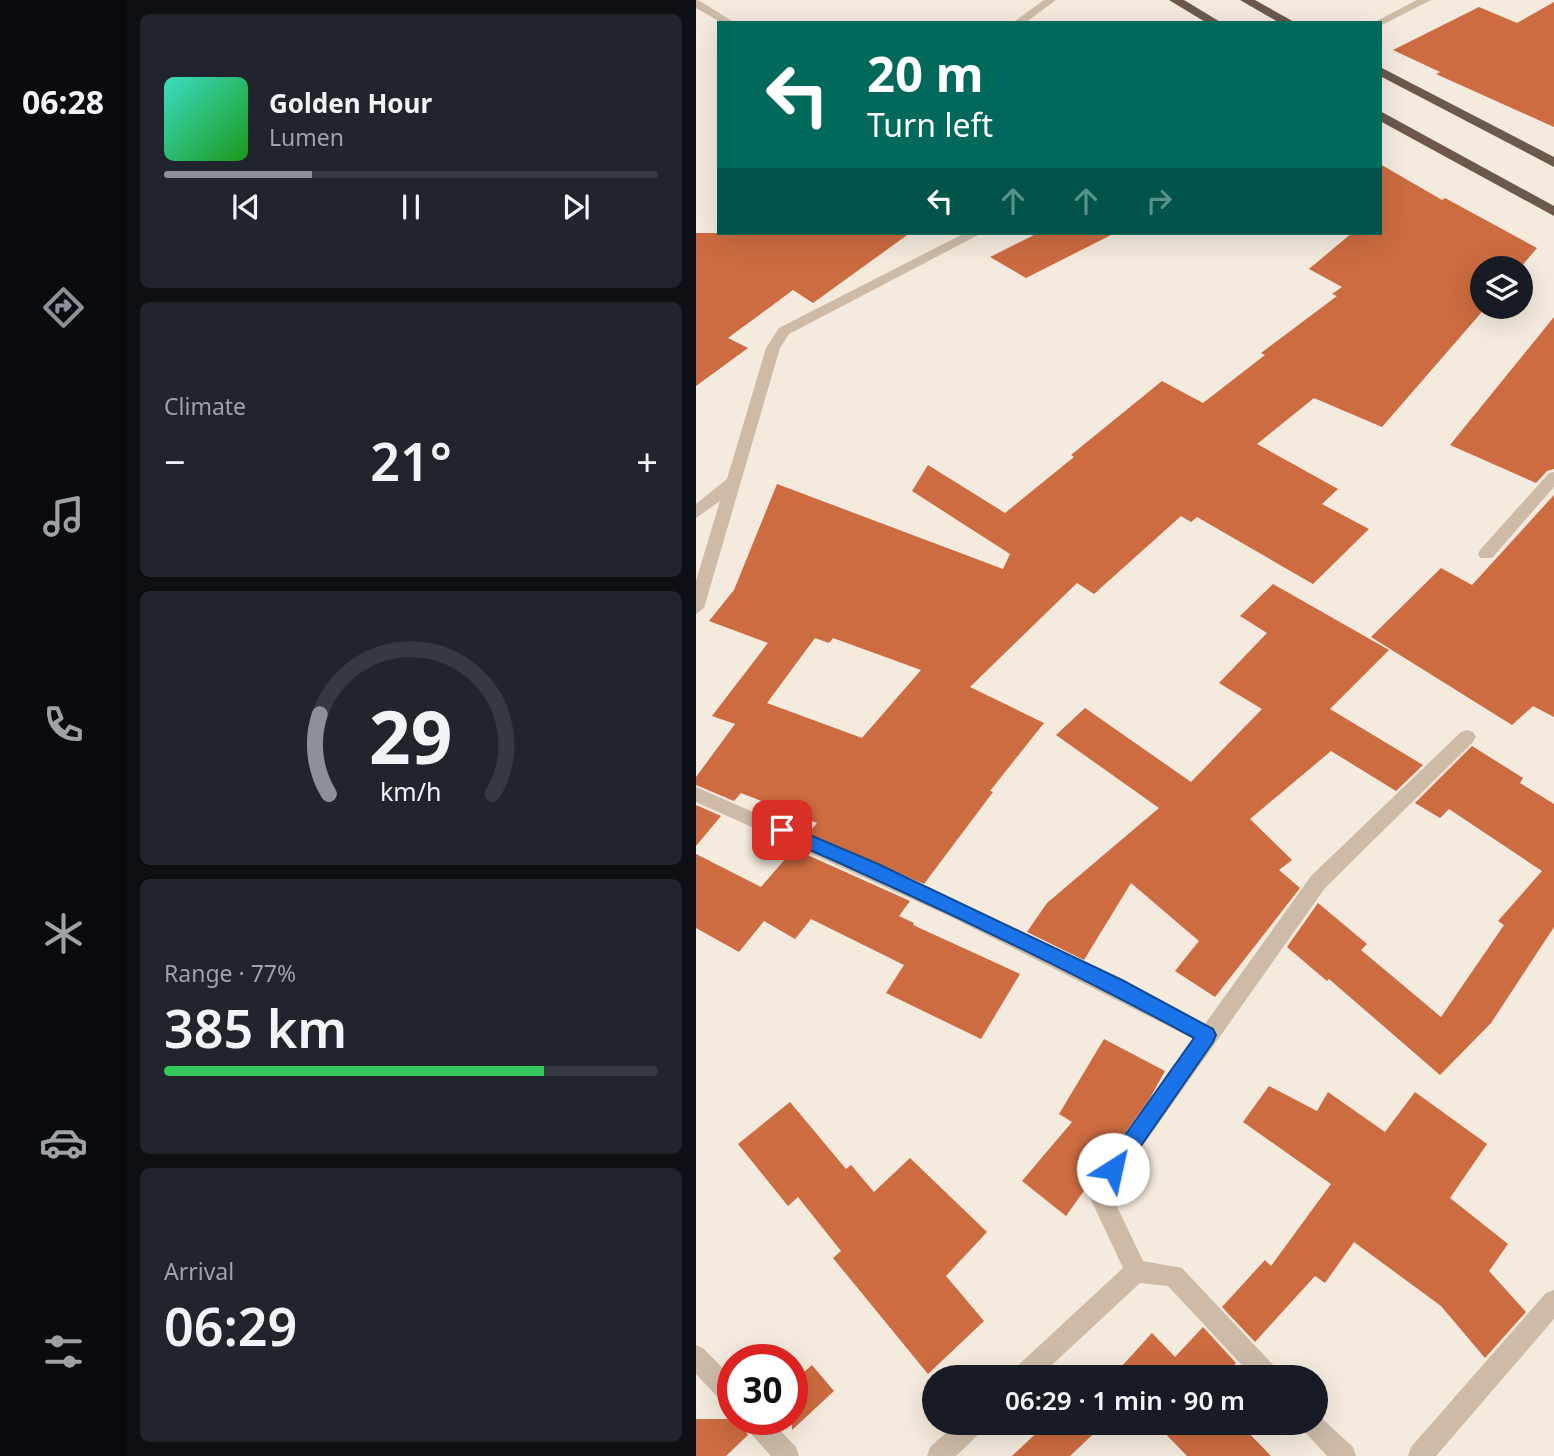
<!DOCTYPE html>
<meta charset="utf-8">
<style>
body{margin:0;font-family:"Noto Sans",sans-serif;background:#20242c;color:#f1f3f6;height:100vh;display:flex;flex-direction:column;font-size:26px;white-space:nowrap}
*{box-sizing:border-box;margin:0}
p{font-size:23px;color:#9ea1a6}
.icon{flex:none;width:38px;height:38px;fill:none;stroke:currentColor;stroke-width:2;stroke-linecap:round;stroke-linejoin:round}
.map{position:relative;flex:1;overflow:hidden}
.side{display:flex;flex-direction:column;gap:14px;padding:14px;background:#0d0f14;width:570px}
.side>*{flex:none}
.guide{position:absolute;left:21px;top:21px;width:665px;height:214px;border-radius:0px;box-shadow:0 7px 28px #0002;background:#00695c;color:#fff;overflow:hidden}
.buttons{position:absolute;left:774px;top:256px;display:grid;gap:14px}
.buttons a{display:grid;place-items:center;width:63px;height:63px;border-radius:50%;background:#171b24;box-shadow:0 7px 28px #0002;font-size:35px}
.speed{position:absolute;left:21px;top:1344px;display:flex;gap:14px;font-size:35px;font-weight:700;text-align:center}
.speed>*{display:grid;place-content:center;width:91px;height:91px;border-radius:50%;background:#171b24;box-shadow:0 7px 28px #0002;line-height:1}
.speed .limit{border:10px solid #d22;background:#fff;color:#111}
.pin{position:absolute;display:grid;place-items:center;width:60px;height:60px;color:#fff;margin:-30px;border-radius:14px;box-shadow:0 4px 10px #0006}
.me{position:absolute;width:77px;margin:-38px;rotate:35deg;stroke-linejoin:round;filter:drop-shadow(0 0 5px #0008)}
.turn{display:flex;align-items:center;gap:24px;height:147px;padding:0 35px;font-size:32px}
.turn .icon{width:91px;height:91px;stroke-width:2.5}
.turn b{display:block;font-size:49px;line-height:60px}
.lanes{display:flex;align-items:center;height:66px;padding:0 35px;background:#0003;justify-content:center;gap:35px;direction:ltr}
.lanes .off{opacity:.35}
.big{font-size:52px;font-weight:600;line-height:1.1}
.side .card{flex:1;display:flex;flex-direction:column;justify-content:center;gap:10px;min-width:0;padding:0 24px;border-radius:10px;background:#20242c}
.side .dial{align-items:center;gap:0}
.dial svg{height:182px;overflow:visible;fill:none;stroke:#363941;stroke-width:7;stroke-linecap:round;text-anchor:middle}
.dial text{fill:#f1f3f6;stroke:none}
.song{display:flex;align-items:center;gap:21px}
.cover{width:84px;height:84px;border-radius:10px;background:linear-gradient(135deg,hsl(170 70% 55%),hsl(120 70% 35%))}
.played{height:7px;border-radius:4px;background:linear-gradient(90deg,#8c9099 30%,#363941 30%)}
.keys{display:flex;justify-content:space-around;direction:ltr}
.heat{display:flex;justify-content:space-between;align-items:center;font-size:38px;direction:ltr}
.charge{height:10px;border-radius:5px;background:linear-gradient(90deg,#34c759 77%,#363941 0)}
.trip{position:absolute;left:226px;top:1365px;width:406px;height:70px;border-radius:35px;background:#171b24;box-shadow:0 7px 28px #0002;font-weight:600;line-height:70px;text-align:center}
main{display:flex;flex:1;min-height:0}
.menu{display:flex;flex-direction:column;width:126px;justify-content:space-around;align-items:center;background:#090b0e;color:#9ea1a6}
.menu .icon{width:49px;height:49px}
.menu .current{color:#8c9099}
.menu b{font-size:32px;color:#f1f3f6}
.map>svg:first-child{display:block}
.building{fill:#cd6b41;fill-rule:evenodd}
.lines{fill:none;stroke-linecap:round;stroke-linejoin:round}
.minor{fill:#cdbba8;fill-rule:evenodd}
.trunk{fill:#6c584c;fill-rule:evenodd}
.route{fill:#1a73e8;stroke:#114b97;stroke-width:2}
</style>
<main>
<nav class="menu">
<b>06:28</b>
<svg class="icon current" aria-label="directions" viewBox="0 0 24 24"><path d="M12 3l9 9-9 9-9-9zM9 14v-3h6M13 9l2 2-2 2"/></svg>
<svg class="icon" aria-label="music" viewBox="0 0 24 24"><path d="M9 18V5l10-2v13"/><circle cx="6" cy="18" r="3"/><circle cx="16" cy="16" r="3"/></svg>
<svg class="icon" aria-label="phone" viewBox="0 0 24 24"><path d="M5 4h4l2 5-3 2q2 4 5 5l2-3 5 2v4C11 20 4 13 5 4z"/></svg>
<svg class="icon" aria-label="climate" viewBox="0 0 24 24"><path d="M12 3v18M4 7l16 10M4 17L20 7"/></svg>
<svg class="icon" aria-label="car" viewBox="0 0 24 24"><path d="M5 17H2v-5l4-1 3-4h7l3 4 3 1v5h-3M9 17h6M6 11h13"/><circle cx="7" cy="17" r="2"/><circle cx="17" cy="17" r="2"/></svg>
<svg class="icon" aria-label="filters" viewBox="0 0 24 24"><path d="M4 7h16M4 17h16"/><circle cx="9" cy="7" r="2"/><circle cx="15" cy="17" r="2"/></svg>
</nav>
<section class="side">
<div class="card">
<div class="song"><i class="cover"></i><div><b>Golden Hour</b><p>Lumen</p></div></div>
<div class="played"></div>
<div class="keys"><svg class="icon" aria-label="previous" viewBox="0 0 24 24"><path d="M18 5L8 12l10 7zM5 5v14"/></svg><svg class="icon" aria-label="pause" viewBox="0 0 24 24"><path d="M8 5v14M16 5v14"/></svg><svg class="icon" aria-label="next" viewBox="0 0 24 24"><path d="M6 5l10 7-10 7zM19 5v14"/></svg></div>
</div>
<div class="card"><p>Climate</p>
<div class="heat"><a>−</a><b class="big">21°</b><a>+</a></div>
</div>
<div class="card dial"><svg viewBox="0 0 100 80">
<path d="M14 69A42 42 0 1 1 86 69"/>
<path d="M14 69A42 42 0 0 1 10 34" stroke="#8c9099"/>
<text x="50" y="56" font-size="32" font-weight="700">29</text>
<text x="50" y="72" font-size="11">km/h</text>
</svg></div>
<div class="card"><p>Range · 77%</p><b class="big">385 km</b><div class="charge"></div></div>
<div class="card"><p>Arrival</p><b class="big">06:29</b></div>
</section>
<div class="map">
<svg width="858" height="1456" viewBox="0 0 858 1456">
<rect width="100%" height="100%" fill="#f4eadd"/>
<!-- building -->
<g class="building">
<path d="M858 2V127L740 74 744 72 697 50 783 7 821 23Z"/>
<path d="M684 164 746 200 749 198 841 248 824 268H786V306H791L686 427 618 398 561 444 642 489 626 504 673 529 617 584 501 517 495 522 485 516 398 594 381 583 274 687 348 723 294 791 297 792 228 884 112 833 121 823 45 793 38 801 0 785V777L39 724 16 716 72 643 13 621 38 590 81 484 307 569 314 554 216 491 232 465 309 513 378 457 375 455 466 381 507 403 569 355 565 353 641 296 636 294 646 287 613 269 656 233H684ZM119 638 133 643 137 638 225 670 166 738 71 703Z"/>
<path d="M0 233H214L117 303 97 290 32 338 52 348 0 386Z"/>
<path d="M342 233H419L330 278 294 257Z"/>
<path d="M858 317V469L851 471 840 483 754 445Z"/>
<path d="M858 495V717L837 706 816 725 675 637 745 568 776 585Z"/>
<path d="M577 584 693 650 634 709 727 765 700 791 635 751 554 819 596 860 583 870 604 888 519 997 479 971 503 941 435 883 388 960 331 932 351 903 463 808 360 735 389 708 495 782 566 709 523 683 571 633 544 616Z"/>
<path d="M776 746 827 778 824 783 858 804V927L795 1023 744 1075 633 979 631 981 591 947 622 903 671 944 665 950 745 1017 808 925 802 921 846 871 753 809 744 818 719 803Z"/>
<path d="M0 805 25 816 0 846Z"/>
<path d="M98 849 214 901 203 916 218 923 217 925 324 974 285 1039 190 993 208 965 115 919 99 939 68 921 43 952 0 928V854L65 887Z"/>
<path d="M408 1039 469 1071 454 1098 370 1216 326 1181 376 1122 363 1114Z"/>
<path d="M573 1086 621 1111 632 1092 689 1132 719 1092 791 1144 754 1198 812 1244 793 1271 830 1312 789 1358 745 1306 658 1242 629 1283 619 1276 559 1342 526 1307 569 1260 575 1266 635 1184 547 1122Z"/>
<path d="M94 1102 150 1169 155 1165 178 1192 214 1158 291 1232 250 1276 288 1321 232 1374 137 1258 145 1251 102 1197 92 1206 42 1144Z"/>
<path d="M507 1327 540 1363 527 1377H416L456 1333 479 1357Z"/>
<path d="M116 1365 138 1391 96 1430V1383Z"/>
<path d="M0 1419H43L52 1435 30 1456H0Z"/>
<path d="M351 1423H409L374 1456H316Z"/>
<path d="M459 1423H543L575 1456H491Z"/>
</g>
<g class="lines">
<!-- minor -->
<g class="minor">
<path d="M0 0 4 1 39 23H26L0 8Z"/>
<path d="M348 0H360L329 23H316Z"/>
<path d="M721 0H735L686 25 677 23Z"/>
<path d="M269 233H286L93 334 84 348 8 608 0 614V581L24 501 0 518V504L31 479 70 348 83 328Z"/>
<path d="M858 472V487L796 558H784L782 554 784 550 853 473Z"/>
<path d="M771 730 777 732 780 737 777 742 629 888 414 1192 447 1261 486 1268 581 1369 585 1377H557L472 1286 444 1283 343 1377H314L318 1369 427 1268 391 1191 498 1039 251 915 0 802V787L265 903 509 1024 615 876 765 732Z"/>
<path d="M858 1290V1319L740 1456H712L715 1447 850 1293Z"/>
<path d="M0 1345 8 1349 37 1379V1409L29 1405 0 1374Z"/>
<path d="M620 1413 657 1447 660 1456H631L608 1431 604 1423H620Z"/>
<path d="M45 1419H73L100 1447 103 1456H75L49 1427Z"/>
<path d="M261 1423H290L286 1431 260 1456H231L234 1447Z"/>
</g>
<!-- trunk -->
<g class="trunk">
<path d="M473 0H488L526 23H511Z"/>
<path d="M544 0H559L600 23H584Z"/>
<path d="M684 67 858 157V167L684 76Z"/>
<path d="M684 111 858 206V216L684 121Z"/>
</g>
</g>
<!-- route -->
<path class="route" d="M86 823 182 864 426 980 517 1029 520 1035 517 1042 424 1176 417 1179 410 1176 407 1169 410 1162 498 1038C362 964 222 897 80 835L77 830 80 825Z"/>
</svg>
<div class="buttons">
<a><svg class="icon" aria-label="layers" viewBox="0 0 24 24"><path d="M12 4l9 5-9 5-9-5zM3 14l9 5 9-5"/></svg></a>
</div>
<div class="speed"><div class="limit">30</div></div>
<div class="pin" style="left:86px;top:830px;background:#d93025"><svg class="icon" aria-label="arrive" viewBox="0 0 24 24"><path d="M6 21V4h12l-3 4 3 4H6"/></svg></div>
<svg class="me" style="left:417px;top:1169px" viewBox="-20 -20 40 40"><circle r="19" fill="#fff"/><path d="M0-13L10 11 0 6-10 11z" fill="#1a73e8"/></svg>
<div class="trip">06:29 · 1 min · 90 m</div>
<div class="guide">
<div class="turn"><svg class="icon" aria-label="left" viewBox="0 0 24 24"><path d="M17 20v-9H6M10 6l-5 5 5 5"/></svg><div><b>20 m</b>Turn left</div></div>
<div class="lanes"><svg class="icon" aria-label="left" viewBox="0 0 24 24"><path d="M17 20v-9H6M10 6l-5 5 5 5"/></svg><svg class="icon off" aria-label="ahead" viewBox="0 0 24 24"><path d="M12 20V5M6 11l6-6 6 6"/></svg><svg class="icon off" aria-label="ahead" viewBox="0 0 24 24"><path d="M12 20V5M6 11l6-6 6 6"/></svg><svg class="icon off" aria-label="right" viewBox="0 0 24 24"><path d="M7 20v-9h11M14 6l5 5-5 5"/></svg></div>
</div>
</div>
</main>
